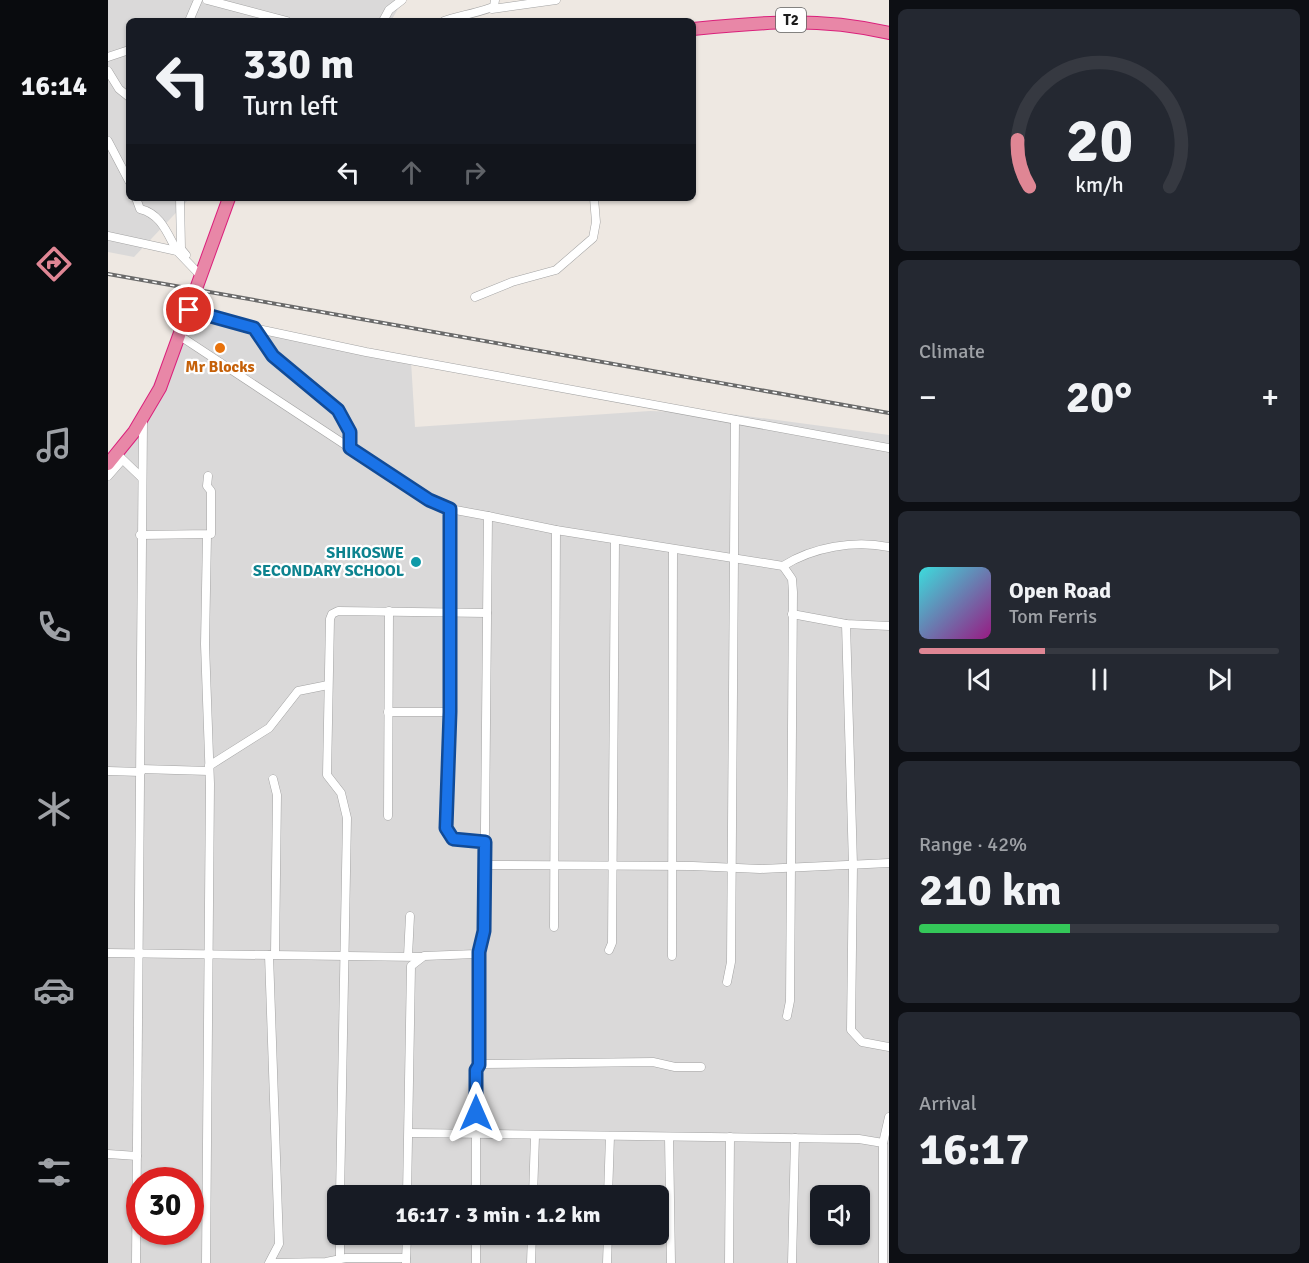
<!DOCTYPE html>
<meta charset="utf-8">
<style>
body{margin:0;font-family:Signika,sans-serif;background:#242831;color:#f1f3f6;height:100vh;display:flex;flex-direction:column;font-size:22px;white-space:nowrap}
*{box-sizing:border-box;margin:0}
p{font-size:20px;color:#9ea1a6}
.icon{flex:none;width:33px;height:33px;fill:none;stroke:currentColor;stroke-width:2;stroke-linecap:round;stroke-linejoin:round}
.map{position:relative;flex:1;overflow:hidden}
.details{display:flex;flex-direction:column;gap:9px;padding:9px;background:#0d0f14;width:420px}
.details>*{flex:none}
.guide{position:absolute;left:18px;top:18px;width:570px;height:183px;border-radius:9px;box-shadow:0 2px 4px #0004;background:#171b24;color:#f1f3f6;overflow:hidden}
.tools{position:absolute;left:702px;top:1185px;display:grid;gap:12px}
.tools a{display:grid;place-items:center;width:60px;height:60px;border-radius:9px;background:#171b24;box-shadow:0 2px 4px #0004;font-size:30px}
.speed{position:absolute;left:18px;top:1167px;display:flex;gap:12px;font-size:30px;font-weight:700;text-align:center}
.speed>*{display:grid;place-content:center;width:78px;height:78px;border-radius:50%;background:#171b24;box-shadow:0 2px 4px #0004;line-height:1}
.speed .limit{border:9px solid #d22;background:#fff;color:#111}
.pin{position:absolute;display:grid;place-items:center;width:51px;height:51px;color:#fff;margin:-26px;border:3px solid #fff;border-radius:50%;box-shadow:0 2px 6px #0007}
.me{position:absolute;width:66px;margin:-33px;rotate:0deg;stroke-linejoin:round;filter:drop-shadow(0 0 4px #0008)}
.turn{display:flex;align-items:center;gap:21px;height:126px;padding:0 18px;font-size:27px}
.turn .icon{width:78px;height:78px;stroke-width:2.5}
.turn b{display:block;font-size:42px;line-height:51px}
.lanes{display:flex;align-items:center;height:57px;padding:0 18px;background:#0003;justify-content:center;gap:30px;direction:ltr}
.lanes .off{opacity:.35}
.big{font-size:45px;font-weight:700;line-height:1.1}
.details .card{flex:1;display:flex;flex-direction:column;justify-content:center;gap:9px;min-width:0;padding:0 21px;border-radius:9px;background:#242831}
.details .dial{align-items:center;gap:0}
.dial svg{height:156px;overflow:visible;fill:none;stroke:#363941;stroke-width:7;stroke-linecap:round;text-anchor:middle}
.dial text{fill:#f1f3f6;stroke:none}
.song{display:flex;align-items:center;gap:18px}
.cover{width:72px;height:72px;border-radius:9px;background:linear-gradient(135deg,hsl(180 70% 55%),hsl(310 70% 35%))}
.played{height:6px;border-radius:3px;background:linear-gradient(90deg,#df8694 35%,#363941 35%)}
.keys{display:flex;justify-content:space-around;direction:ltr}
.heat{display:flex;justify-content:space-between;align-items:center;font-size:33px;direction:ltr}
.charge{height:9px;border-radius:4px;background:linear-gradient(90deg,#34c759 42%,#363941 0)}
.trip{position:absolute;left:219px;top:1185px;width:342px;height:60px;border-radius:9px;background:#171b24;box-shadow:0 2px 4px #0004;font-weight:700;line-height:60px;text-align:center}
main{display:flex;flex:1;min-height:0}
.tabs{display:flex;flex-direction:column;width:108px;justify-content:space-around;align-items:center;background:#090b0e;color:#9ea1a6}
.tabs .icon{width:42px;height:42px}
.tabs .current{color:#df8694}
.tabs b{font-size:27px;color:#f1f3f6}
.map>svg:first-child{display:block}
.residential{fill:#dad9d9;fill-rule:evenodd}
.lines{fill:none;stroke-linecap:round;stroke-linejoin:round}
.minor-casing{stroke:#a3a3a3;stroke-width:9}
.highway-casing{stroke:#da207b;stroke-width:14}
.minor{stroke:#fff;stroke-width:8}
.highway{stroke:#e887a7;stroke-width:12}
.rail-casing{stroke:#6a6a6a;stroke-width:4}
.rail{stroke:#fff;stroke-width:1.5;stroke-dasharray:4.5;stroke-linecap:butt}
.route-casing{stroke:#114b97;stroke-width:15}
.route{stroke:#1a73e8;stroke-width:10}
.food-dot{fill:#e8710a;stroke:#fff;stroke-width:2}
.culture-dot{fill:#0f9aa8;stroke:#fff;stroke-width:2}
.labels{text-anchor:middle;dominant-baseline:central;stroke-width:4.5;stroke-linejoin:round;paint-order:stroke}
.shield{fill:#fff;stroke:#606060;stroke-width:1.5}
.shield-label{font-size:15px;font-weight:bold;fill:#1c1c1c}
.food-label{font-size:16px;font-weight:bold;fill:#c56008;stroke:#fff}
.culture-label{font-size:16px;font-weight:bold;fill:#0d838f;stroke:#fff;text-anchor:end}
</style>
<main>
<nav class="tabs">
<b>16:14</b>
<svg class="icon current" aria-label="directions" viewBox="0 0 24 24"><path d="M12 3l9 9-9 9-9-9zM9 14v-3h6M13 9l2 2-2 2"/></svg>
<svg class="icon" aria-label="music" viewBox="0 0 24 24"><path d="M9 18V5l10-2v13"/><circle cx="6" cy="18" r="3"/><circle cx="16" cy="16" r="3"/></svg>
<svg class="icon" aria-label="phone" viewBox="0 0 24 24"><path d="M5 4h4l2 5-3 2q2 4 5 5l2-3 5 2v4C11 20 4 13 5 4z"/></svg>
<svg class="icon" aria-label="climate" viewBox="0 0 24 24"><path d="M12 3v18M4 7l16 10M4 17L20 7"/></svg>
<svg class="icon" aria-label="car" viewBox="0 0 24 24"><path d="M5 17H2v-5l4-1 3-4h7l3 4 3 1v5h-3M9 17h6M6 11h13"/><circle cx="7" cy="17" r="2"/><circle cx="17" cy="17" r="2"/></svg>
<svg class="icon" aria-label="filters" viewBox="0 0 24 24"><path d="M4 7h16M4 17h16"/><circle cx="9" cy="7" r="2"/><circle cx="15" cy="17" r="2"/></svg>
</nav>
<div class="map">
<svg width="781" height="1263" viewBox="0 0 781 1263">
<rect width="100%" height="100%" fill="#eee8e2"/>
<!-- residential -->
<g class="residential">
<path d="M0 0H295L283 21H21V198H82L26 257 0 252Z"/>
<path d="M79 309 303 361 307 427 542 411 623 414 781 435V1263H0V456L23 434ZM32 1180H82V1232H32ZM230 1196H550V1234H230ZM712 1196H752V1234H712Z"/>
</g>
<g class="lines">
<!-- minor casing -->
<g class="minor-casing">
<g id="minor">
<path d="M99 0 179 21"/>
<path d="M384 9 448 0"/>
<path d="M81 21 90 0"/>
<path d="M275 21 281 10 294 0"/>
<path d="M336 21C346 17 382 10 386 6L387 0"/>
<path d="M0 57 21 50"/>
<path d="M0 71 11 89 21 97"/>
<path d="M0 141 21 181"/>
<path d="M28 198 32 209C53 214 59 233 69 251"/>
<path d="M72 198 73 249 78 255"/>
<path d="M0 236 69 251 92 275"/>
<path d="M367 297 404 282 448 270 485 238 488 222 486 198"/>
<path d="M81 310 145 328 258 352 781 448"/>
<path d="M145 328C151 338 156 348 164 355 192 380 247 403 242 448"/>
<path d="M72 336 321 500 342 509 380 516 376 931 374 946 368 954 316 956 303 966 299 1196"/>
<path d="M9 454 33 477"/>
<path d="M0 476 14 460"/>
<path d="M342 509V712L338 828 345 839 377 842"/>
<path d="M380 516 448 530 675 566 684 579 685 592 682 1001 679 1016"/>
<path d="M32 535 103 534V491L99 486 100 476"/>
<path d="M675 566C705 547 746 540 781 547"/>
<path d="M684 614 738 624 781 626"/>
<path d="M738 624 745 865 743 1030 754 1042 781 1047"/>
<path d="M280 712H342"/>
<path d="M101 766 161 728 190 691 220 685"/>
<path d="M33 769 101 771"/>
<path d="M0 771 33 772"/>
<path d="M165 779 169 795 167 954"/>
<path d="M280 816 281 611"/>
<path d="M378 865 585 866 652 869 781 863"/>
<path d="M446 927 448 530"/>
<path d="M501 950 504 943 507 540"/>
<path d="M371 952V1065"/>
<path d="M0 953 313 957"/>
<path d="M161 955 171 1244 161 1263"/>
<path d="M300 956 302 916"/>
<path d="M564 956 565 549"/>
<path d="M619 982 623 962 627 420"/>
<path d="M301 1133 751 1139 775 1143"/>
<path d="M561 1137 563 1263"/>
<path d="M0 1154 29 1156"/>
<path d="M232 1196 239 818 233 793 219 775 222 619 224 614 230 611 379 613"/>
<path d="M368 1196V1069L375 1064 545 1062 567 1067H593"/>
<path d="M425 1196 427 1136"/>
<path d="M500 1196 502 1136"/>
<path d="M82 1206 98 1207"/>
<path d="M232 1234V1258"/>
<path d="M298 1262 299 1234"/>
<path d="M28 1263 35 422"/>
<path d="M98 1263 102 784 97 644 99 535"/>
<path d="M165 1263 218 1262 238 1258H298"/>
<path d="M368 1263V1234"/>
<path d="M423 1263 424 1234"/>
<path d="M499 1263 500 1234"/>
<path d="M621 1263 622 1137"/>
<path d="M684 1263 687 1138"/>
<path d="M775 1263V1143L781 1117"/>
</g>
</g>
<!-- highway casing -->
<g class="highway-casing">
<g id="highway">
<path d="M585 29C656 22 710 17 781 33"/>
<path d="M0 464 26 432 52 388 121 198"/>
</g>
</g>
<!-- minor -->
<use href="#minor" class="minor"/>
<!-- highway -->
<use href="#highway" class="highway"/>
<!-- rail casing -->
<g class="rail-casing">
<path id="rail" d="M0 274 781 413"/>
</g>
<!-- rail -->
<use href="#rail" class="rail"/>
</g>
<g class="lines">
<!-- route casing -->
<g class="route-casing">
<path id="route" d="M81 310 146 328 165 356 230 410 242 432V448L321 500 342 509V712L338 828 345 839 377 842 376 931 371 952V1065L368 1070V1113"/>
</g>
<!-- route -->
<use href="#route" class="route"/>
</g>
<!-- markers -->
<circle class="food-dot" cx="112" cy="348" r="6"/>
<circle class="culture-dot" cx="308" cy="562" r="6"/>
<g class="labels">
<!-- shield labels -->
<rect class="shield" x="668" y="8" width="30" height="24" rx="4.5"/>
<g class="shield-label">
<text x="683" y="20">T2</text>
</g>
<!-- food labels -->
<g class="food-label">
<text x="112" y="367">Mr Blocks</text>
</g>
<!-- culture labels -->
<g class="culture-label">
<text x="296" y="553">SHIKOSWE<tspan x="296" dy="18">SECONDARY SCHOOL</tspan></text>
</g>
</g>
</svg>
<div class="tools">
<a><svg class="icon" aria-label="sound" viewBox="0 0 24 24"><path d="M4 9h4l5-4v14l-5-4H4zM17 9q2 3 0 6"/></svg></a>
</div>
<div class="speed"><div class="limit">30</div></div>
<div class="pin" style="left:81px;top:310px;background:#d93025"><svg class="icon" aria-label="arrive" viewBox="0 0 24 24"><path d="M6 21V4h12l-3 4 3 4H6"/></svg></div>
<svg class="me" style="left:368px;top:1113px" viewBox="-20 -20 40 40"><path d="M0-17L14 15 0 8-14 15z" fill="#1a73e8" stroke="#fff" stroke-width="4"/></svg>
<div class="trip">16:17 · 3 min · 1.2 km</div>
<div class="guide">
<div class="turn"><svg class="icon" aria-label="left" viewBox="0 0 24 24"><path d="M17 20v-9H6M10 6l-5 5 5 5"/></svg><div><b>330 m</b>Turn left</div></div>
<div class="lanes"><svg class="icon" aria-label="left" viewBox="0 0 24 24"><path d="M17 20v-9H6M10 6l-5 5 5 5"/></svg><svg class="icon off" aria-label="ahead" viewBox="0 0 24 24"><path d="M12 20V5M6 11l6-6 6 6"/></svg><svg class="icon off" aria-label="right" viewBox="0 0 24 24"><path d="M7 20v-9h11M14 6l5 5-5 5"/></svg></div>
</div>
</div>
<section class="details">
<div class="card dial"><svg viewBox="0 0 100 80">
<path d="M14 69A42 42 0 1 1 86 69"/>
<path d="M14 69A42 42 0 0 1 8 45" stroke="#df8694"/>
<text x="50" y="56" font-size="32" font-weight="700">20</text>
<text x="50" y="72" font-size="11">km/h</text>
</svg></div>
<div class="card"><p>Climate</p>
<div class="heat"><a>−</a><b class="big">20°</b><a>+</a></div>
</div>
<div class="card">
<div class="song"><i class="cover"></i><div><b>Open Road</b><p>Tom Ferris</p></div></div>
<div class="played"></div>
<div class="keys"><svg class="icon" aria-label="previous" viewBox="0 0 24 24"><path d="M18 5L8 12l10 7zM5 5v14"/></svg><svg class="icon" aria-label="pause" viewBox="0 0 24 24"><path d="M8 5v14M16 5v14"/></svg><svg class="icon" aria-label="next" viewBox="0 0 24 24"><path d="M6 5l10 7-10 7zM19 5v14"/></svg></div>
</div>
<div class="card"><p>Range · 42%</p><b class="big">210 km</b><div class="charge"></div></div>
<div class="card"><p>Arrival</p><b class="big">16:17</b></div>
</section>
</main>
